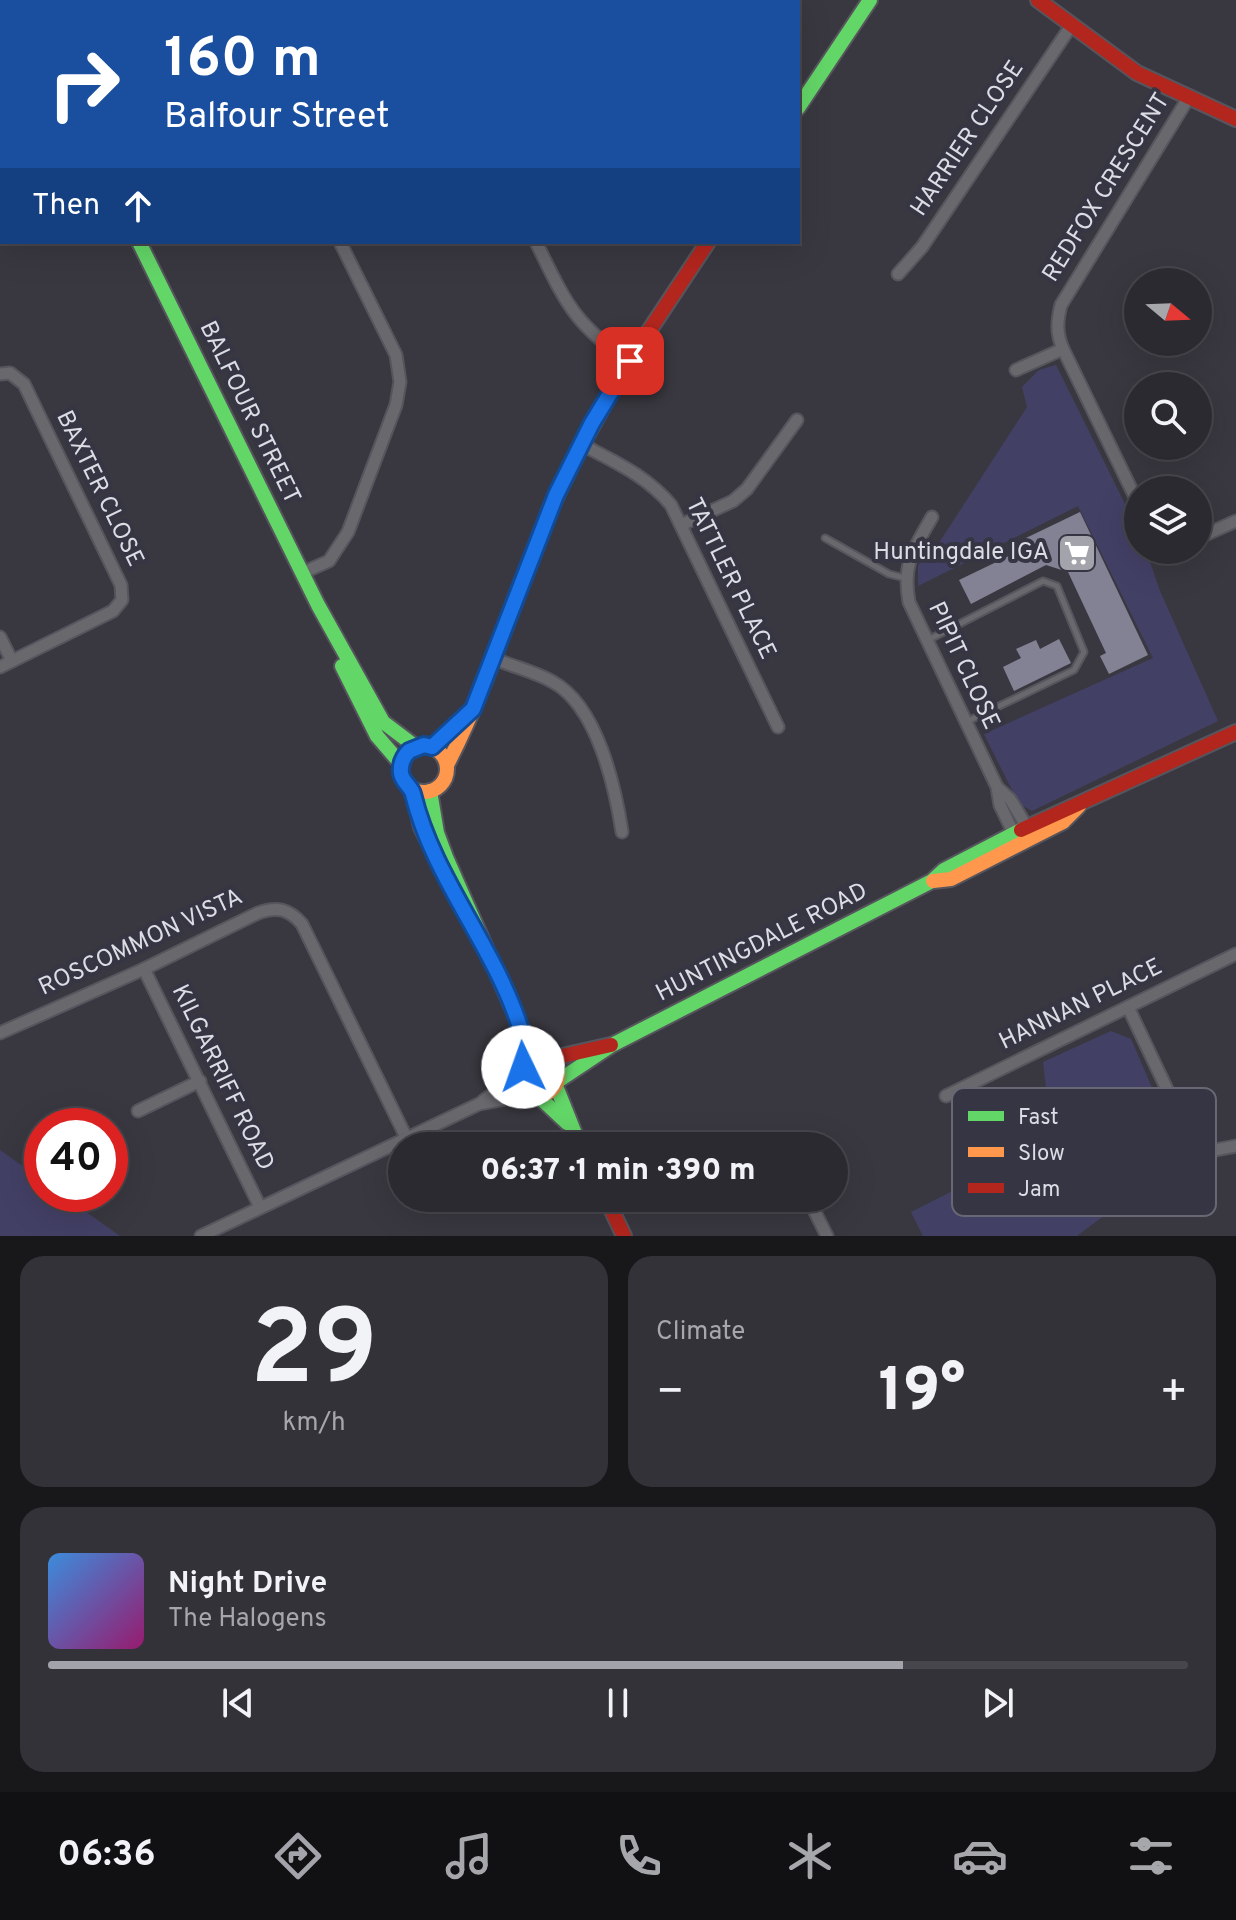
<!DOCTYPE html>
<meta charset="utf-8">
<style>
body{margin:0;font-family:Overpass,sans-serif;background:#333238;color:#f1f3f6;height:100vh;display:flex;flex-direction:column;font-size:30px;white-space:nowrap}
*{box-sizing:border-box;margin:0}
p{font-size:26px;color:#a6a7ab}
.icon{flex:none;width:44px;height:44px;fill:none;stroke:currentColor;stroke-width:2;stroke-linecap:round;stroke-linejoin:round}
.map{position:relative;height:1236px;overflow:hidden}
.panel{display:flex;flex-direction:column;gap:20px;padding:20px;background:#18171a;flex:1}
.panel>*{flex:none}
.banner{position:absolute;left:0px;top:0px;width:800px;height:244px;box-shadow:0 8px 32px #0002,0 0 0 2px #47464c;background:#1a4fa0;color:#fff;overflow:hidden}
.needle{width:52px;rotate:109deg}
.tools{position:absolute;left:1124px;top:268px;display:grid;gap:16px}
.tools a{display:grid;place-items:center;width:88px;height:88px;border-radius:50%;background:#2b2a30;box-shadow:0 8px 32px #0002,0 0 0 2px #47464c;font-size:40px}
.speed{position:absolute;left:24px;top:1108px;display:flex;gap:16px;font-size:40px;font-weight:700;text-align:center}
.speed>*{display:grid;place-content:center;width:104px;height:104px;border-radius:50%;background:#2b2a30;box-shadow:0 8px 32px #0002,0 0 0 2px #47464c;line-height:1}
.speed .limit{border:12px solid #d22;background:#fff;color:#111}
.pin{position:absolute;display:grid;place-items:center;width:68px;height:68px;color:#fff;margin:-34px;border-radius:16px;box-shadow:0 4px 12px #0006}
.me{position:absolute;width:88px;margin:-44px;rotate:357deg;stroke-linejoin:round;filter:drop-shadow(0 0 6px #0008)}
.turn{display:flex;align-items:center;gap:28px;height:168px;padding:0 32px;font-size:36px}
.turn .icon{width:104px;height:104px;stroke-width:2.5}
.turn b{display:block;font-size:56px;line-height:68px}
.then{display:flex;align-items:center;height:76px;padding:0 32px;background:#0003;gap:16px;font-size:30px}
.big{font-size:60px;font-weight:800;line-height:1.1}
.panel .tile{flex:1;display:flex;flex-direction:column;justify-content:center;gap:12px;min-width:0;padding:0 28px;border-radius:24px;background:#333238}
.panel .dial{align-items:center;gap:0}
.dial b{font-size:104px;line-height:1}
.song{display:flex;align-items:center;gap:24px}
.cover{width:96px;height:96px;border-radius:12px;background:linear-gradient(135deg,hsl(210 70% 55%),hsl(320 70% 35%))}
.played{height:8px;border-radius:4px;background:linear-gradient(90deg,#a3a3ab 75%,#47464c 75%)}
.keys{display:flex;justify-content:space-around;direction:ltr}
.heat{display:flex;justify-content:space-between;align-items:center;font-size:44px;direction:ltr}
.panel .tiles{flex:1;display:grid;gap:20px;grid-template-columns:1fr 1fr}
.tile:last-child{grid-column:span 2}
.trip{position:absolute;left:388px;top:1132px;width:460px;height:80px;border-radius:40px;background:#2b2a30;box-shadow:0 8px 32px #0002,0 0 0 2px #47464c;font-weight:800;line-height:80px;text-align:center}
.tabs{display:flex;height:128px;justify-content:space-around;align-items:center;background:#111113;color:#a6a7ab}
.tabs .icon{width:56px;height:56px}
.tabs .on{color:#a3a3ab}
.tabs b{font-size:36px;color:#f1f3f6}
.map>svg:first-child{display:block}
.green{fill:#434066}
.building{fill:#838295}
.lines{fill:none;stroke-linecap:round;stroke-linejoin:round}
.lane-casing{stroke:#56555d;stroke-width:9}
.street-casing{stroke:#56555d;stroke-width:15}
.fast-casing{stroke:#56555d;stroke-width:18}
.slow-casing{stroke:#56555d;stroke-width:18}
.jam-casing{stroke:#56555d;stroke-width:18}
.lane{stroke:#68686d;stroke-width:5}
.street{stroke:#68686d;stroke-width:11}
.fast{stroke:#63d668;stroke-width:14}
.slow{stroke:#ff974d;stroke-width:14}
.jam{stroke:#b3261e;stroke-width:14}
.route-casing{stroke:#114b97;stroke-width:20}
.route{stroke:#1a73e8;stroke-width:14}
.labels{text-anchor:middle;dominant-baseline:central;stroke-width:8;stroke-linejoin:round;paint-order:stroke}
.street-label{font-size:24px;fill:#dcdce5;stroke:#363543}
.poi-label{font-size:24px;fill:#dcdce5;stroke:#363543;text-anchor:end}
.key{fill:#363543;stroke:#686774;stroke-width:2}
.key-label{font-size:22px;fill:#dcdce5}
</style>
<div class="map">
<svg width="1236" height="1236" viewBox="0 0 1236 1236">
<rect width="100%" height="100%" fill="#393840"/>
<!-- green -->
<g class="green">
<path d="M1056 365 1138 530V550H1146L1160 591 1218 721 1032 811 1019 804 984 734 1153 658 1078 506 918 586V565L935 549 1027 407 1022 387 1039 370Z"/>
<path d="M1111 1031 1131 1039 1175 1141 1170 1166 1077 1236H923L911 1212 1022 1156 1051 1132 1043 1062Z"/>
<path d="M0 1150 42 1180V1194H61L120 1236H0Z"/>
</g>
<!-- building -->
<g class="building">
<path d="M1080 512 1148 655 1109 674 1100 656 1106 653 1068 572 1046 565 971 604 959 580 1013 554 1009 546Z"/>
<path d="M1059 639 1071 663 1014 691 1003 667 1021 658 1016 649 1036 640 1040 649Z"/>
</g>
<g class="lines">
<!-- lane casing -->
<g class="lane-casing">
<g id="lane">
<path d="M0 93 2 92"/>
<path d="M825 538 889 574 905 578"/>
<path d="M928 640 1043 581 1057 586 1084 652 1074 670 968 721"/>
</g>
</g>
<!-- street casing -->
<g class="street-casing">
<g id="street">
<path d="M653 0V2"/>
<path d="M345 2 346 0"/>
<path d="M536 242C564 299 574 326 630 361"/>
<path d="M898 274 922 247 1071 26"/>
<path d="M1016 370 1063 349"/>
<path d="M0 374 10 373 24 384 121 585 122 600 113 611 0 667"/>
<path d="M581 444C615 462 647 476 671 505L778 727"/>
<path d="M1138 503 1063 349C1056 333 1057 321 1061 305L1189 97"/>
<path d="M932 517C914 549 902 563 909 602L997 787 1000 805 1016 838"/>
<path d="M681 525 733 501 747 489 797 420"/>
<path d="M1198 538 1236 521"/>
<path d="M302 573 329 561 348 532 396 405 400 382 396 355 340 242"/>
<path d="M0 637 12 661"/>
<path d="M495 659C514 667 536 672 553 682 597 706 615 786 622 832"/>
<path d="M998 788 1010 799 1030 832"/>
<path d="M144 969 260 1207"/>
<path d="M1128 1007 1191 1140 1210 1151 1236 1146"/>
<path d="M0 1033 144 969 258 913C277 906 289 909 302 924L406 1137"/>
<path d="M946 1096 1236 954"/>
<path d="M483 1101 520 1073"/>
<path d="M138 1111 200 1081"/>
<path d="M1202 1170 1210 1151"/>
<path d="M808 1198 827 1236"/>
<path d="M201 1236 479 1104 531 1094"/>
</g>
</g>
<!-- fast casing -->
<g class="fast-casing">
<g id="fast">
<path d="M798 108 870 0"/>
<path d="M139 242 318 605 383 722 416 747"/>
<path d="M342 666 377 736 401 764"/>
<path d="M432 747 470 712"/>
<path d="M430 791 437 833 446 857 521 1028 523 1067"/>
<path d="M558 1081 612 1045 932 881 944 870 1021 830"/>
<path d="M556 1086 580 1146"/>
<path d="M537 1095 567 1123"/>
</g>
</g>
<!-- slow casing -->
<g class="slow-casing">
<g id="slow">
<circle cx="424" cy="769" r="23"/>
<path d="M447 765C486 690 510 610 541 532 568 466 603 404 641 343"/>
<path d="M933 881 951 879 1063 822 1079 806"/>
<circle cx="539" cy="1076" r="19"/>
</g>
</g>
<!-- jam casing -->
<g class="jam-casing">
<g id="jam">
<path d="M22 0 23 2"/>
<path d="M1038 0 1137 73 1236 119"/>
<path d="M0 181 2 180"/>
<path d="M641 343 708 242"/>
<path d="M412 789 421 827 444 874"/>
<path d="M1021 830 1236 732"/>
<path d="M521 1028 546 1058"/>
<path d="M549 1059 611 1045"/>
<path d="M606 1198 624 1236"/>
</g>
</g>
<!-- lane -->
<use href="#lane" class="lane"/>
<!-- street -->
<use href="#street" class="street"/>
<!-- fast -->
<use href="#fast" class="fast"/>
<!-- slow -->
<use href="#slow" class="slow"/>
<!-- jam -->
<use href="#jam" class="jam"/>
</g>
<g class="lines">
<!-- route casing -->
<g class="route-casing">
<path id="route" d="M523 1067C522 1053 524 1036 519 1024 492 943 433 877 413 794 411 786 402 782 401 773 400 764 403 757 409 751L424 745 432 747 473 709 556 495 592 423 630 361"/>
</g>
<!-- route -->
<use href="#route" class="route"/>
</g>
<!-- icons -->
<defs>
<g id="supermarket-square" transform="scale(2)"><rect x="-9" y="-9" width="18" height="18" rx="4" fill="#a3a3ab" stroke="#363543"/><path d="M-6-5.5h2.5l.6 2H6L4.5 2H-2.5L-4.4-4H-6ZM-1.5 3.2a1.3 1.3 0 1 0 .1 0ZM3 3.2a1.3 1.3 0 1 0 .1 0Z" fill="#fff"/></g>
</defs>
<g fill-rule="evenodd">
<use href="#supermarket-square" x="1077" y="553"/>
</g>
<g class="labels">
<!-- street labels -->
<g class="street-label">
<text transform="translate(968 139) rotate(-56)">HARRIER CLOSE</text>
<text transform="translate(1107 188) rotate(-58)">REDFOX CRESCENT</text>
<text transform="translate(249 413) rotate(64)">BALFOUR STREET</text>
<text transform="translate(99 489) rotate(64)">BAXTER CLOSE</text>
<text transform="translate(730 579) rotate(64)">TATTLER PLACE</text>
<text transform="translate(963 666) rotate(65)">PIPIT CLOSE</text>
<text transform="translate(141 943) rotate(-25)">ROSCOMMON VISTA</text>
<text transform="translate(762 943) rotate(-27)">HUNTINGDALE ROAD</text>
<text transform="translate(1081 1005) rotate(-26)">HANNAN PLACE</text>
<text transform="translate(222 1078) rotate(64)">KILGARRIFF ROAD</text>
</g>
<!-- poi labels -->
<g class="poi-label">
<text x="1049" y="553">Huntingdale IGA</text>
</g>
</g>
<!-- legend -->
<rect x="952" y="1088" width="264" height="128" rx="12" class="key"/>
<rect x="968" y="1111" width="36" height="10" fill="#63d668"/>
<rect x="968" y="1147" width="36" height="10" fill="#ff974d"/>
<rect x="968" y="1183" width="36" height="10" fill="#b3261e"/>
<g class="key-label">
<text x="1018" y="1124">Fast</text>
<text x="1018" y="1160">Slow</text>
<text x="1018" y="1196">Jam</text>
</g>
</svg>
<div class="tools">
<a><svg class="needle" viewBox="-14 -14 28 28"><path d="M0-13l5 13h-10z" fill="#e53935"/><path d="M0 13l5-13h-10z" fill="#a6a7ab"/></svg></a>
<a><svg class="icon" aria-label="search" viewBox="0 0 24 24"><circle cx="10" cy="10" r="6"/><path d="M15 15l6 6"/></svg></a>
<a><svg class="icon" aria-label="layers" viewBox="0 0 24 24"><path d="M12 4l9 5-9 5-9-5zM3 14l9 5 9-5"/></svg></a>
</div>
<div class="speed"><div class="limit">40</div></div>
<div class="pin" style="left:630px;top:361px;background:#d93025"><svg class="icon" aria-label="arrive" viewBox="0 0 24 24"><path d="M6 21V4h12l-3 4 3 4H6"/></svg></div>
<svg class="me" style="left:523px;top:1067px" viewBox="-20 -20 40 40"><circle r="19" fill="#fff"/><path d="M0-13L10 11 0 6-10 11z" fill="#1a73e8"/></svg>
<div class="trip">06:37 · 1 min · 390 m</div>
<div class="banner">
<div class="turn"><svg class="icon" aria-label="right" viewBox="0 0 24 24"><path d="M7 20v-9h11M14 6l5 5-5 5"/></svg><div><b>160 m</b>Balfour Street</div></div>
<div class="then">Then<svg class="icon" aria-label="ahead" viewBox="0 0 24 24"><path d="M12 20V5M6 11l6-6 6 6"/></svg></div>
</div>
</div>
<section class="panel">
<div class="tiles">
<div class="tile dial"><b>29</b><p>km/h</p></div>
<div class="tile"><p>Climate</p>
<div class="heat"><a>−</a><b class="big">19°</b><a>+</a></div>
</div>
<div class="tile">
<div class="song"><i class="cover"></i><div><b>Night Drive</b><p>The Halogens</p></div></div>
<div class="played"></div>
<div class="keys"><svg class="icon" aria-label="previous" viewBox="0 0 24 24"><path d="M18 5L8 12l10 7zM5 5v14"/></svg><svg class="icon" aria-label="pause" viewBox="0 0 24 24"><path d="M8 5v14M16 5v14"/></svg><svg class="icon" aria-label="next" viewBox="0 0 24 24"><path d="M6 5l10 7-10 7zM19 5v14"/></svg></div>
</div>
</div>
</section>
<nav class="tabs">
<b>06:36</b>
<svg class="icon on" aria-label="directions" viewBox="0 0 24 24"><path d="M12 3l9 9-9 9-9-9zM9 14v-3h6M13 9l2 2-2 2"/></svg>
<svg class="icon" aria-label="music" viewBox="0 0 24 24"><path d="M9 18V5l10-2v13"/><circle cx="6" cy="18" r="3"/><circle cx="16" cy="16" r="3"/></svg>
<svg class="icon" aria-label="phone" viewBox="0 0 24 24"><path d="M5 4h4l2 5-3 2q2 4 5 5l2-3 5 2v4C11 20 4 13 5 4z"/></svg>
<svg class="icon" aria-label="climate" viewBox="0 0 24 24"><path d="M12 3v18M4 7l16 10M4 17L20 7"/></svg>
<svg class="icon" aria-label="car" viewBox="0 0 24 24"><path d="M5 17H2v-5l4-1 3-4h7l3 4 3 1v5h-3M9 17h6M6 11h13"/><circle cx="7" cy="17" r="2"/><circle cx="17" cy="17" r="2"/></svg>
<svg class="icon" aria-label="filters" viewBox="0 0 24 24"><path d="M4 7h16M4 17h16"/><circle cx="9" cy="7" r="2"/><circle cx="15" cy="17" r="2"/></svg>
</nav>
